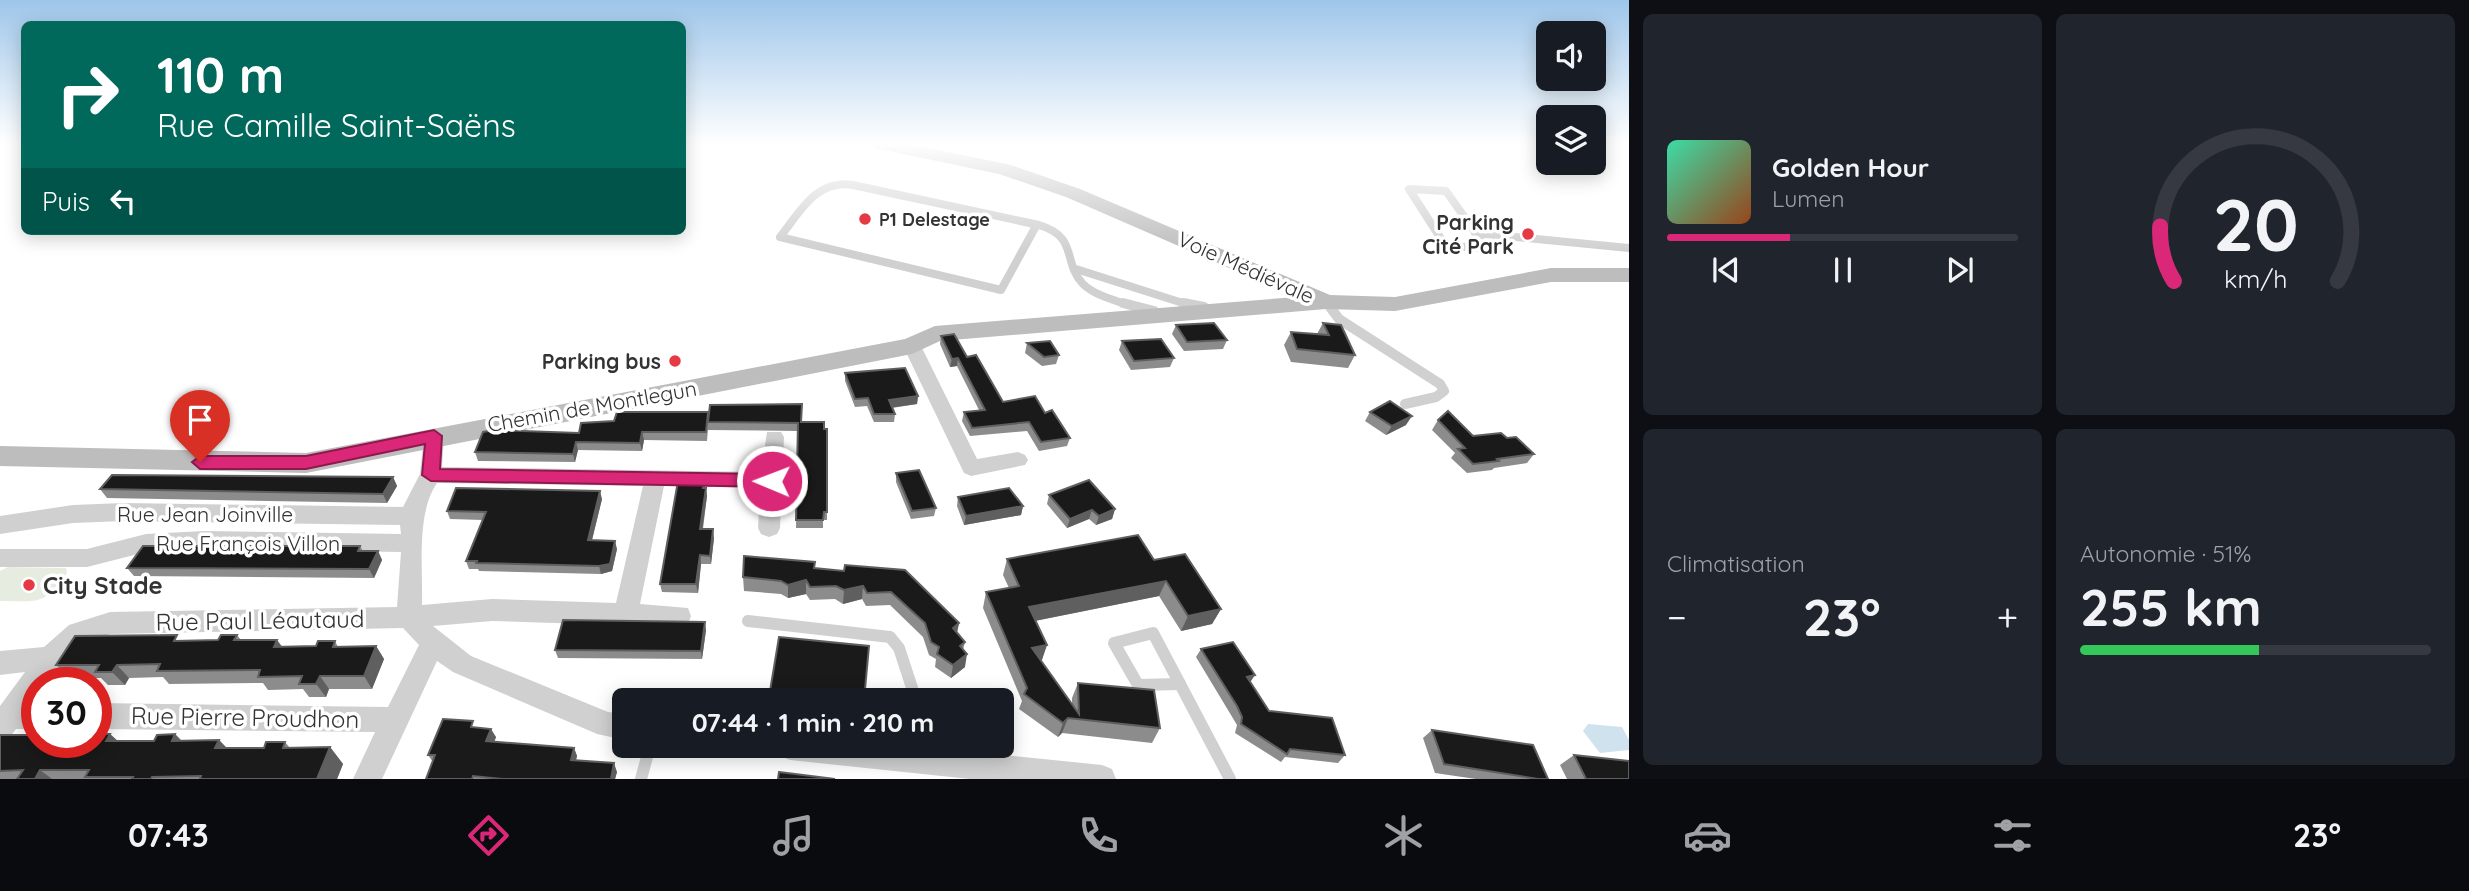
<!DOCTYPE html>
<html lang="fr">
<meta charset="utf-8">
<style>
body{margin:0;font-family:Quicksand,sans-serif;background:#20242c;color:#f1f3f6;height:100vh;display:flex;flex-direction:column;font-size:26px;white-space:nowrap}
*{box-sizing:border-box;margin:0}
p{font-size:23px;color:#9ea1a6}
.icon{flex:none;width:38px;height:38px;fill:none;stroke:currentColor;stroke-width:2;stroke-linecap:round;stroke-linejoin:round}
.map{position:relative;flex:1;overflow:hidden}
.drawer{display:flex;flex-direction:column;gap:14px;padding:14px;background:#0d0f14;width:840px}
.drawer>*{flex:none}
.top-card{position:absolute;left:21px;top:21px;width:665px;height:214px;border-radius:10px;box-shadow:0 4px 18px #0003;background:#00695c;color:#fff;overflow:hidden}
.tools{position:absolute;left:1536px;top:21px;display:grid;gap:14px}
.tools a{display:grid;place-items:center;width:70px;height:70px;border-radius:10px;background:#171b24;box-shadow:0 4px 18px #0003;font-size:35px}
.speed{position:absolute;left:21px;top:667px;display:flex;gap:14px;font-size:35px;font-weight:700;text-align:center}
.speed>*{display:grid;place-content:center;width:91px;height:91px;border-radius:50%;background:#171b24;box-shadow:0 4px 18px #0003;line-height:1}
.speed .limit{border:10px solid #d22;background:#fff;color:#111}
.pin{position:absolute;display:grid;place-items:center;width:60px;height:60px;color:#fff;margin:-72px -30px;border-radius:50% 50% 50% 0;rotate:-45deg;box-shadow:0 0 7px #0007}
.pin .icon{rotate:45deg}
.me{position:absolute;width:77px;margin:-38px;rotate:271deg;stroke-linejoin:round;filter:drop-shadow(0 0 5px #0008)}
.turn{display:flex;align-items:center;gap:24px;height:147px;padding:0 21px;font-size:32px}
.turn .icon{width:91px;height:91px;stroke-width:2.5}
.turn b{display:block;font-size:49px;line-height:60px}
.then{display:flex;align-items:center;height:66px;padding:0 21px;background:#0003;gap:14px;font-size:26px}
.big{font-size:52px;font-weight:800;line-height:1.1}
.drawer .tile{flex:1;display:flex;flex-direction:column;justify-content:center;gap:10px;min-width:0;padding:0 24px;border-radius:10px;background:#20242c}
.drawer .dial{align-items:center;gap:0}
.dial svg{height:182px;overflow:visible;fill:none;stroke:#363941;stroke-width:7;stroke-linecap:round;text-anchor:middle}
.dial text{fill:#f1f3f6;stroke:none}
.song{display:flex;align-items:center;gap:21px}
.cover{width:84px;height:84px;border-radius:10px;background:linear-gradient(135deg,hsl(160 70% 55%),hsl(20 70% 35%))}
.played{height:7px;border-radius:4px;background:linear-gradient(90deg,#db2777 35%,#363941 35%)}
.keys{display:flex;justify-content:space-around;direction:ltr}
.heat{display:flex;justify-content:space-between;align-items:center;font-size:38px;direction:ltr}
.charge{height:10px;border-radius:5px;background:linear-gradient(90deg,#34c759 51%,#363941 0)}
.drawer .tiles{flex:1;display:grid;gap:14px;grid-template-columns:repeat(2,1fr)}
.trip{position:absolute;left:612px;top:688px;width:402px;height:70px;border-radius:10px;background:#171b24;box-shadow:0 4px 18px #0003;font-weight:800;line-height:70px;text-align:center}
.tabs{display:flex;height:112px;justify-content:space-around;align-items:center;background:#090b0e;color:#9ea1a6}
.tabs .icon{width:49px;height:49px}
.tabs .on{color:#db2777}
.tabs b{font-size:32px;color:#f1f3f6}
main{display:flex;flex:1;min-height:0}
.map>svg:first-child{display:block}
.green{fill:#e6ecdf}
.water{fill:#cfe2ee}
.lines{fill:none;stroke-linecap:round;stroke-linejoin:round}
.lane-far2{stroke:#d0d0d0;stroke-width:8}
.lane-far1{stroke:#d0d0d0;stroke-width:10}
.lane{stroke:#d0d0d0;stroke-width:12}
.street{fill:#d0d0d0;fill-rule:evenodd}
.secondary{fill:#bdbdbd;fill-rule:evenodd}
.wall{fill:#8c8c8c}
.shaded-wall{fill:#5f5f5f}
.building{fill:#1a1a1a;stroke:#5f5f5f;stroke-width:2}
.route{fill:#db2777;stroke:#8e194d;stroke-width:2}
.poi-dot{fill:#e63946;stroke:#fff;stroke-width:2.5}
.labels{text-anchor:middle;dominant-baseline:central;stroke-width:7;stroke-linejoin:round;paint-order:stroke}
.far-poi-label{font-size:18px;font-weight:bold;fill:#333;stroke:#fff;text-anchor:start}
.poi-label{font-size:21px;font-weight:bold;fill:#333;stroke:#fff;text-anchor:end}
.street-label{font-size:21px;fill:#333;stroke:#fff}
.near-poi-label{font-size:24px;font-weight:bold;fill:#333;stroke:#fff;text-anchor:start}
.near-street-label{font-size:24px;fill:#333;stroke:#fff}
</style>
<main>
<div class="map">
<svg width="1629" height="779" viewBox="0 0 1629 779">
<rect width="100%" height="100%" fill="#fff"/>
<!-- green -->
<path class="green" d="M8 567 66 568 67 573C42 606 41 601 0 601V571Z"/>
<!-- water -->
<path class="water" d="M1588 724 1622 727 1629 740V750L1600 753 1583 731Z"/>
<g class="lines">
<!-- lane-far2 -->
<g class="lane-far2">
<path d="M1409 189 1446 191 1487 249 1445 245Z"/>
<path d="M1036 226 1001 290 780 237C800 212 816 179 853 185L1039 225C1079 237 1062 262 1083 284 1094 295 1114 300 1128 305"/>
<path d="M1475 233 1629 248"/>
<path d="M1076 269 1189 305"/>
<path d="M1326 302 1328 305"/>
</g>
<!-- lane-far1 -->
<g class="lane-far1">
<path d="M1123 303 1154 311"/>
<path d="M1183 303 1204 307"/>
<path d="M1327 303 1339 319 1440 384 1444 391 1436 397 1405 404"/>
</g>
<!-- lane -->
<g class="lane">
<path d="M748 621 890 637 899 648 916 700"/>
<path d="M1153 633 1180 684 1138 685 1114 643Z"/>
<path d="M1180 684 1230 779"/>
<path d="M641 779 650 746"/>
</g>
<!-- street -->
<g class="street">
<path d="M912 340 921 346 977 459 1018 452 1025 455 1028 460 1025 465 971 476 964 473 903 346Z"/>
<path d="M434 429 441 431 444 436 442 467 761 472 767 432H781L784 437 780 528 777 534 769 537 761 534 758 528 760 488 664 486 640 604 688 608 691 616 688 624 679 627 492 621 433 626 471 656 608 712 625 714V740L597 734 453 672 437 661 382 779H353L375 732 96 729V703L388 707 419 645 403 628 110 634C82 643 65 658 48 682H37V698L33 703H37V729H16L10 737 0 741V706L25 672 0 675V651L44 647 69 625 110 612 397 607 401 552 204 549 146 552 87 567H0V549H87L146 534 204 531 401 534 400 525 123 521 73 523 0 534V516L73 505 123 503 403 507 420 474 424 436 427 431ZM437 483 643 486 616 603 492 599 422 605C423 568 416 513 437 483Z"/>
<path d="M776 746H916L1102 765 1112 769 1116 779H970L790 760 780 756Z"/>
</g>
<!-- secondary -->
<path class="secondary" d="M866 143H904L1011 165 1080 189 1330 295 1395 297 1551 268H1629V282H1551L1395 311 1326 309 940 341 912 354 306 473 0 466V446L306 453 905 339 935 326 1296 297 1066 197 999 174 875 148Z"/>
</g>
<!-- wall -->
<g class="wall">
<path d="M1323 323 1355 355 1348 368 1291 362 1284 345 1291 332 1317 334Z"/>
<path d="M1176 325 1227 340 1223 349 1184 351 1172 334Z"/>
<path d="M941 336 967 357 1003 402 1045 413 1070 438 1067 446 1039 451 1027 431 970 436 962 421 964 412 979 410 957 366 950 367 940 344Z"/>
<path d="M1122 341 1174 358 1170 367 1131 370 1119 350Z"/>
<path d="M1027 343 1059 355 1056 364 1042 366 1025 353Z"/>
<path d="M845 373 918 396 917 404 892 408 895 414 894 422H874L867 406 855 407 845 381Z"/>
<path d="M1370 412 1406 425 1386 435 1365 421Z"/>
<path d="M1438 420 1473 436 1507 438 1534 454 1527 463 1494 468 1492 470 1467 473 1451 458 1455 453 1432 430Z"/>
<path d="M614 421 802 422 827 429V520H823V528H796L798 431 708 430V429L707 441 644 440 642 451 578 450 575 462 478 461 475 452 579 433Z"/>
<path d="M896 473 936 508 934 516 911 519 896 482Z"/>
<path d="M393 477 397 486 387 503 107 498 100 489Z"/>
<path d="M704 481 707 496 703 529 714 538 711 564H701L698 593 662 592 660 584Z"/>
<path d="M1049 495 1115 509 1112 519 1096 525 1089 519 1067 528 1047 504Z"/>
<path d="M958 497 1023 506 1021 515 964 525 957 506Z"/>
<path d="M602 499 592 540 617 549 612 571 601 574 479 571 478 569H469L466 561 483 520 450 519 447 511Z"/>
<path d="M360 546 363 551H378L382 560 374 578 134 576 127 568Z"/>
<path d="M1007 559 1154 560 1221 609 1212 624 1181 631 1159 596 1035 621 1047 645 1041 660 1072 705V698L1078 683 1160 728 1152 743 1062 733 1058 737 1019 709 1022 701 983 608 986 592 1009 588 1003 575Z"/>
<path d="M845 565 959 623 957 633 965 642 963 650 965 667 951 678 935 667 936 659 929 655 923 637 890 605 866 606 862 599 843 604 835 599 810 600 806 594 788 598 781 594 744 591 743 577 815 568 844 571Z"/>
<path d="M706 630 702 659 558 658 555 650Z"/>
<path d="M237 635 241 640 282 647 316 646 335 641 338 647 376 646 384 659 372 689H329L326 697H309L303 689 268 690 263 683 169 684 163 677 129 678 125 685H108L101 678H70L56 665 218 640Z"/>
<path d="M1201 649 1250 682 1269 711 1345 755 1338 763 1285 757 1281 762 1235 733 1237 725 1231 715 1196 657Z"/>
<path d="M770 691 864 700H771Z"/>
<path d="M476 727 496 737 494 742 574 748 577 756 576 760 617 772 615 779H426L433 762 428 755Z"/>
<path d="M1432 730 1548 779H1476L1435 773 1423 738Z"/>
<path d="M110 734 117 741H154L175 734 181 740H219L227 748H264L285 742 290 748 330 747 343 764 337 779H0V735Z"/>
<path d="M1574 755 1629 779H1567L1560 765Z"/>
</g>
<!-- shaded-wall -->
<g class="shaded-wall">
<path d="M958 358 957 366 950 367 952 359Z"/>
<path d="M918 396 917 404 888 408 889 400Z"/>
<path d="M1412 416 1406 425 1386 435 1392 426Z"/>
<path d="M642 432 644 440 642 451 640 443Z"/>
<path d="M576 442 578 450 575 462 573 454Z"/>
<path d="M393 477 397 486 387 503 383 494Z"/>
<path d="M706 488 707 496 701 538 700 529Z"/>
<path d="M600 491 602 499 590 548 588 540Z"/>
<path d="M1023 506 1021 515 964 525 966 516Z"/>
<path d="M1115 509 1112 519 1096 525 1099 516Z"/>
<path d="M1092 510 1089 519 1067 528 1070 519Z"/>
<path d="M713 529 714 538 711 564 710 556Z"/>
<path d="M615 541 617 549 612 571 601 574 599 566Z"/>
<path d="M378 551 382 560 374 578 369 569Z"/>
<path d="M700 555 701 564 698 593 696 584Z"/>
<path d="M806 580V594L788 598V585Z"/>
<path d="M1166 581 1159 596 1024 623 1029 607Z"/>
<path d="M863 586 862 599 843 604 844 590Z"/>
<path d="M1221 609 1212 624 1181 631 1188 616Z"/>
<path d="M705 622 706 630 702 659 701 651Z"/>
<path d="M959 623 956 637 953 628Z"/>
<path d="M277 640 287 653 274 647Z"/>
<path d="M1047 645 1042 660 1028 663 1032 648Z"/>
<path d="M376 646 384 659 372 689 364 676Z"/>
<path d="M967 654 965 667 951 678 953 665Z"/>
<path d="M117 665 129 678 125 685 112 672Z"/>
<path d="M1255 675 1249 684 1247 677Z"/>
<path d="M320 676 329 689 326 697 316 684Z"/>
<path d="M1068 718 1062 733 1058 737 1063 723Z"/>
<path d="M491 729 496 737 491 750 486 741Z"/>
<path d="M110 734 128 750 106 741Z"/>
<path d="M175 734 191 751 172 741Z"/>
<path d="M219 740 234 756 215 748Z"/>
<path d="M330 747 343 764 337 779H317Z"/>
<path d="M574 748 577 756 574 768 571 760Z"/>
<path d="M614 763 617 772 615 779H611Z"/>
<path d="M40 770 52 779H35Z"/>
</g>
<!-- building -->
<g class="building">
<path d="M1214 323 1227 340 1187 342 1176 325Z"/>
<path d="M1323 323 1341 325 1355 355 1297 349 1291 332 1329 335Z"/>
<path d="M954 334 967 357 976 355 1003 402 1035 396 1045 413 1052 410 1070 438 1041 442 1029 422 972 428 964 412 985 410 958 358 952 359 941 336Z"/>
<path d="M1161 339 1174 358 1134 361 1122 341Z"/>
<path d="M1050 341 1059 355 1044 357 1027 343Z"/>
<path d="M905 368 918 396 889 400 895 414H874L868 398 855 399 845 373Z"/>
<path d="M1390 401 1412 416 1392 426 1370 412Z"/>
<path d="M802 404 801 422H824V429H827V512H824L823 520H796L798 423 708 422 710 405Z"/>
<path d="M1448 411 1473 436 1501 433 1507 438 1516 437 1534 454 1497 459 1499 461 1473 464 1458 449 1465 448 1438 420Z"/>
<path d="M617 412H708L706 432H642L640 443 576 442 573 454 475 452 483 432 494 430 579 433 581 423 614 421Z"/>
<path d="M919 470 936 508 912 511 896 473Z"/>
<path d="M112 475 393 477 383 494 100 489Z"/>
<path d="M1089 480 1115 509 1099 516 1092 510 1070 519 1049 495Z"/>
<path d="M678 481H704L703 488H706L700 529H713L710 556 700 555 696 584H660Z"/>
<path d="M456 488 600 491 588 540 615 541 610 564 599 566 476 563 477 561H466L486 512 447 511Z"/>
<path d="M1009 488 1023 506 966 516 958 497Z"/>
<path d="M1138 535 1154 560 1185 554 1221 609 1188 616 1166 581 1029 607 1047 645 1032 648 1079 714 1078 683 1154 690 1160 728 1068 718 1063 723 1024 694 1027 688 986 592 1019 586 1007 559Z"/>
<path d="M143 546H360L358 551H378L369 569 127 568Z"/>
<path d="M744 556 815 562 814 568 844 571 845 565 905 570 959 623 953 628 965 642 960 646 967 654 953 665 937 654 939 647 931 642 925 623 891 592 867 593 863 586 844 590 836 586 810 587 806 580 788 585 781 581 743 577Z"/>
<path d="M563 620 705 622 701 651 555 650Z"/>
<path d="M177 635 174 641 218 640 221 635H237L234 640H277L274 647 316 646 318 641H335L333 647 376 646 364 676H320L316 684H299L302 676 258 677 260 670 157 671 160 664 117 665 112 672H95L99 665H56L75 636Z"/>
<path d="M779 637 869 646 864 700H853L770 691Z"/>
<path d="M1233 642 1255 675 1247 677 1269 711 1332 718 1345 755 1290 749 1287 754 1241 724 1242 717 1237 706 1201 649Z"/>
<path d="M443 719 473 721 471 727 491 729 486 741 574 748 571 760 614 763 611 779H502L473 776 472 779H426L435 755H428Z"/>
<path d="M1432 730 1533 745 1548 779H1538L1444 764Z"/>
<path d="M96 734H110L106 741H154L157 735 175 734 172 741 219 740 215 748H264L266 742H285L283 748 330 747 317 779H200L201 776 152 777 151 779H132L133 777H85L89 770H40L35 779H17L23 770 0 771V735H37V742H96Z"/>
<path d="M1574 755 1629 761V779H1586Z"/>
<path d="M779 772 835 779H778Z"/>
</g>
<!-- sky -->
<linearGradient id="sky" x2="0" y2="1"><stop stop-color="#9ec6ea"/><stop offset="0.57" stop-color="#fff"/><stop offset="1" stop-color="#fff" stop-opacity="0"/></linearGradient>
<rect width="1629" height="252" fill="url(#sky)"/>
<!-- route -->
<path class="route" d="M434 430 442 436 440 469 772 474 781 481 772 487 431 481 422 475 425 444 306 469H200L192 462 200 456H306Z"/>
<!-- markers -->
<g class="poi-dot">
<circle cx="865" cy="219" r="7"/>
<circle cx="1528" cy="234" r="7"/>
<circle cx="675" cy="361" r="7"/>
<circle cx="29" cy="585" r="7"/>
</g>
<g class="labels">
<!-- far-poi labels -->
<g class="far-poi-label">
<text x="879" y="219">P1 Delestage</text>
</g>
<!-- poi labels -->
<g class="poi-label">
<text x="1514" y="222">Parking<tspan x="1514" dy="24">Cité Park</tspan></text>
<text x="661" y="361">Parking bus</text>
</g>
<!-- street labels -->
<g class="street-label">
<text transform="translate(1246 267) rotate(24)">Voie Médiévale</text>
<text transform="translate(592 406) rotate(-10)">Chemin de Montlegun</text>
<text x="205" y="514">Rue Jean Joinville</text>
<text x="248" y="543">Rue François Villon</text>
</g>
<!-- near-poi labels -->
<g class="near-poi-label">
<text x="43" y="585">City Stade</text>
</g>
<!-- near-street labels -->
<g class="near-street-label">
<text transform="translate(260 620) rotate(-1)">Rue Paul Léautaud</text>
<text transform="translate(245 717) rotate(1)">Rue Pierre Proudhon</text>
</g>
</g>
</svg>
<div class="tools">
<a><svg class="icon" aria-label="sound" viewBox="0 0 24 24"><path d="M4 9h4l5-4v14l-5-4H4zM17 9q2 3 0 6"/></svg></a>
<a><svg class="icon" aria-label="layers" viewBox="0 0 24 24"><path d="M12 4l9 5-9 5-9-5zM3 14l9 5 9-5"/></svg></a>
</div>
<div class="speed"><div class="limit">30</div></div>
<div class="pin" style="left:200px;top:462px;background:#d93025"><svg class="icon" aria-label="arrive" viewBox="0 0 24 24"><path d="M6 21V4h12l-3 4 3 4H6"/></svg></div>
<svg class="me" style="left:772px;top:481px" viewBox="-20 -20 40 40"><circle r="17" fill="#db2777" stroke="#fff" stroke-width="3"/><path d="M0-11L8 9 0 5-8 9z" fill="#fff"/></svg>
<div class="trip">07:44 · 1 min · 210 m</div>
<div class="top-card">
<div class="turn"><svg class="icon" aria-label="right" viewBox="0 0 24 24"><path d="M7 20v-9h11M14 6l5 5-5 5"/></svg><div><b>110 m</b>Rue Camille Saint-Saëns</div></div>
<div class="then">Puis<svg class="icon" aria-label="left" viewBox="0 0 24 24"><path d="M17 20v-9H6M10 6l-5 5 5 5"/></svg></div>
</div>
</div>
<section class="drawer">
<div class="tiles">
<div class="tile">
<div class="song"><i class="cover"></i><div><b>Golden Hour</b><p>Lumen</p></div></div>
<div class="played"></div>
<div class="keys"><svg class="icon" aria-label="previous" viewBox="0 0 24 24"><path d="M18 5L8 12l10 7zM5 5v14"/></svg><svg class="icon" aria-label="pause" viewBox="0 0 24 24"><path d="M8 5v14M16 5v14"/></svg><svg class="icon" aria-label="next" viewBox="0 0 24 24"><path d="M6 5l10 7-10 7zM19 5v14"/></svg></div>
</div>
<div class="tile dial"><svg viewBox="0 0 100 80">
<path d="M14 69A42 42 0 1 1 86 69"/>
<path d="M14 69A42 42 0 0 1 8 45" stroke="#db2777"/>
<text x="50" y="56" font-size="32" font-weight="700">20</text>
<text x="50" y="72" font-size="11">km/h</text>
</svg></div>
<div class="tile"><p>Climatisation</p>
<div class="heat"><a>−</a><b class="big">23°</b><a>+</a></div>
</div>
<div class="tile"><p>Autonomie · 51%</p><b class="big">255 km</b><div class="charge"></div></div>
</div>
</section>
</main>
<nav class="tabs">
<b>07:43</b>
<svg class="icon on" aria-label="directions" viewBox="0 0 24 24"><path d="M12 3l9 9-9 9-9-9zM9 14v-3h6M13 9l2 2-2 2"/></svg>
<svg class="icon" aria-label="music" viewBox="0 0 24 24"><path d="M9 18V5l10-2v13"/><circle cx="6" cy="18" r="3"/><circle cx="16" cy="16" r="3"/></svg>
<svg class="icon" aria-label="phone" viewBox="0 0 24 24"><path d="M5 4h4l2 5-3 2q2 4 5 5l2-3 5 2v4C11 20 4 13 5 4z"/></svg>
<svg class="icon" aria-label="climate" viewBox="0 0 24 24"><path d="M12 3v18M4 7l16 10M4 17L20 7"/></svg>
<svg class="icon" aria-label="car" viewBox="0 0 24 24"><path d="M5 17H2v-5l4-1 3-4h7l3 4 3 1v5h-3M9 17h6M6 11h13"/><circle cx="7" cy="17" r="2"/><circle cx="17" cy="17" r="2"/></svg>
<svg class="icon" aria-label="filters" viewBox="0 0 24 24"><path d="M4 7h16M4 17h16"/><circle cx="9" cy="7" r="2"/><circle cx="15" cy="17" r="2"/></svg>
<b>23°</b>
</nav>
